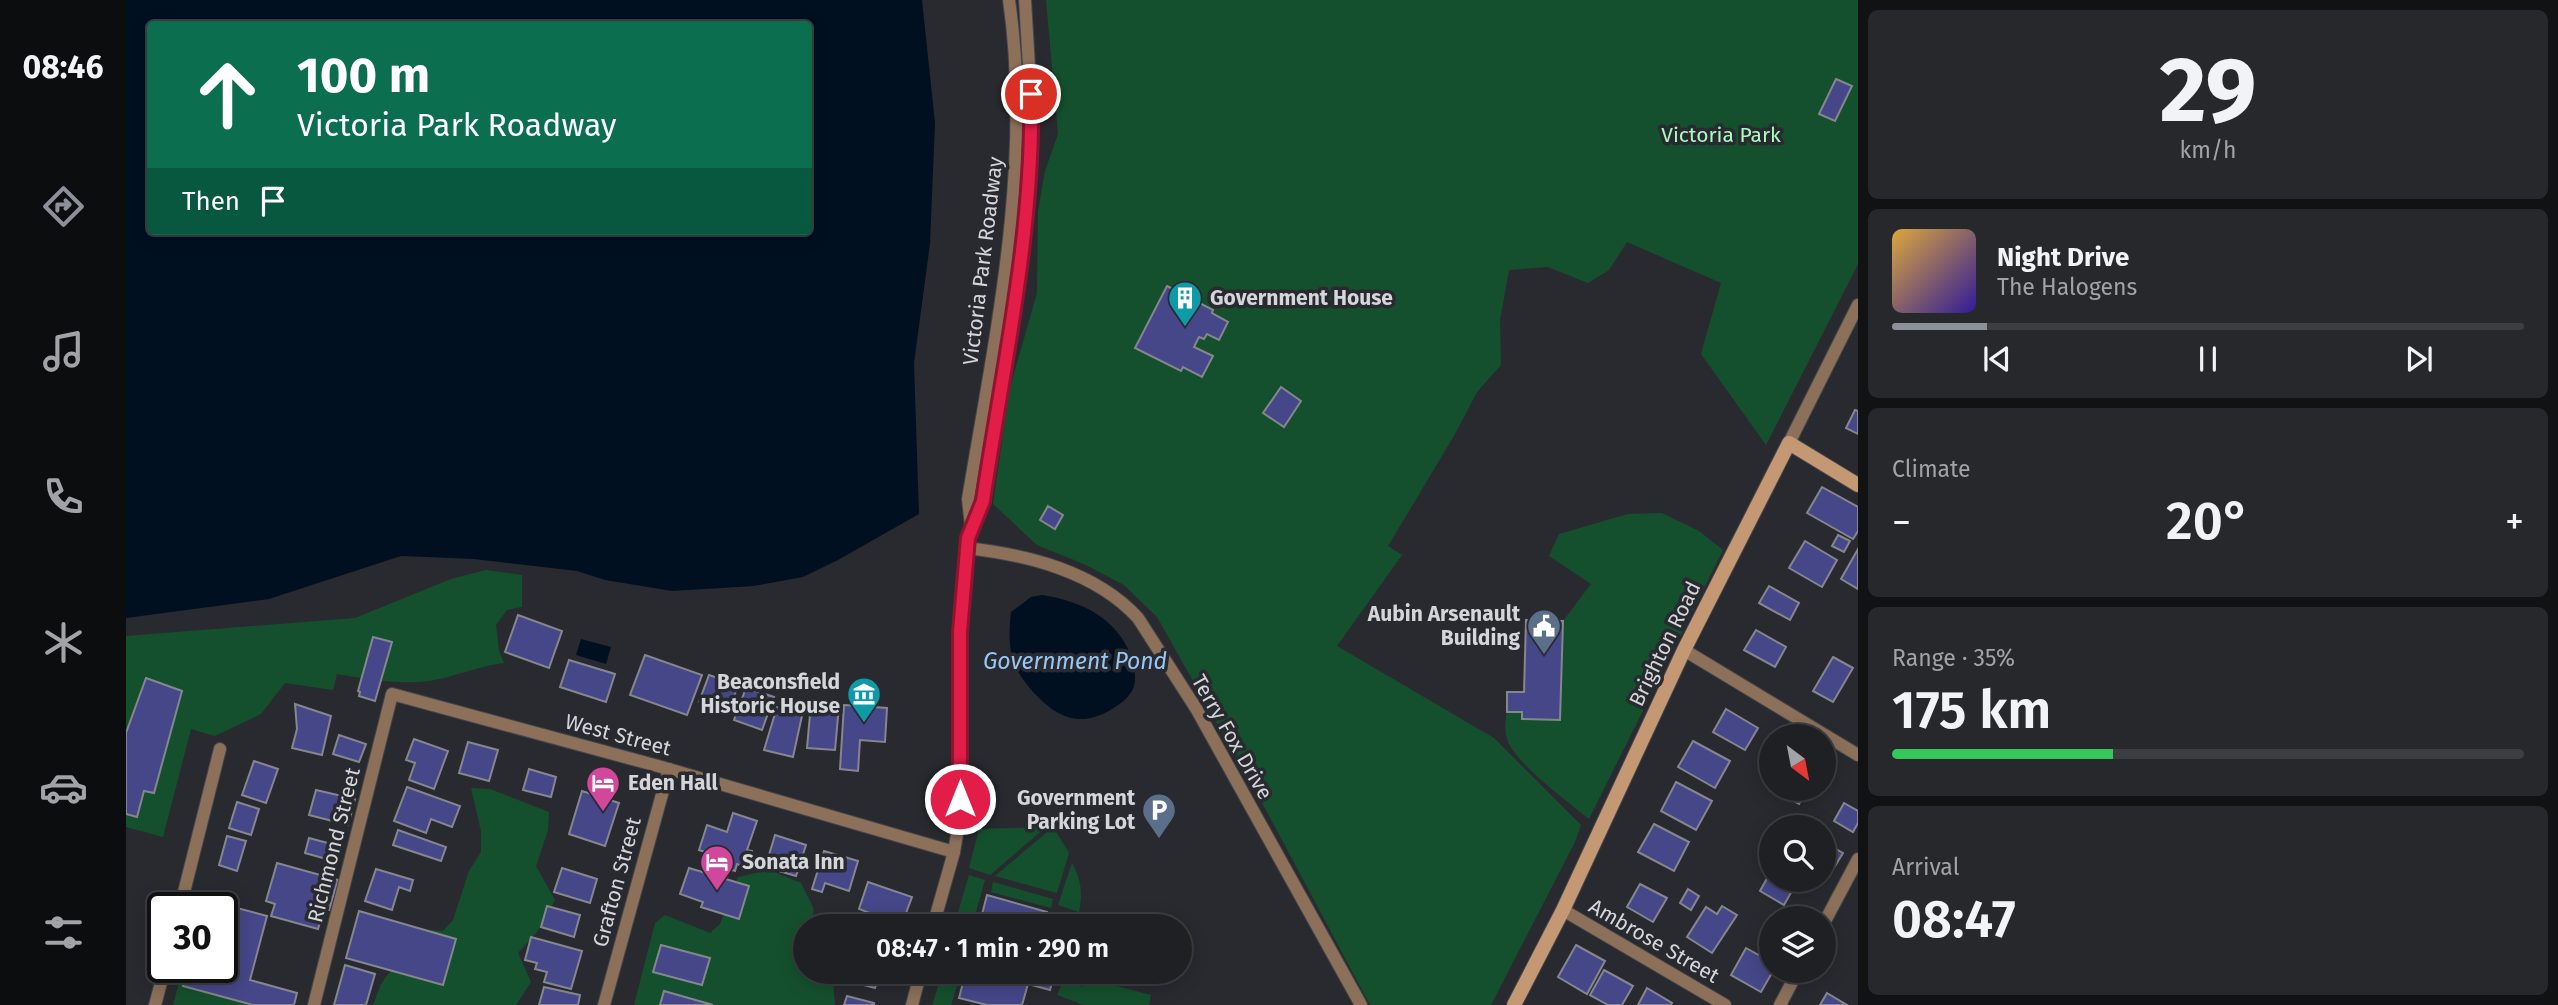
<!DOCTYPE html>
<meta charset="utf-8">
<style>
body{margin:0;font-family:"Fira Sans",sans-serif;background:#27282c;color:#f1f3f6;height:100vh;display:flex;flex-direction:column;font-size:26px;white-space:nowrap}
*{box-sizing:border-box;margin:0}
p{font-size:23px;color:#a1a3a6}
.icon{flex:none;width:38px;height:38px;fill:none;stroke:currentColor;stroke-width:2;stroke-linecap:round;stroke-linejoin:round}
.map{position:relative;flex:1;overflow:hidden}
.side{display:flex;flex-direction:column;gap:10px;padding:10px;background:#111214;width:700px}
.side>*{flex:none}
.hud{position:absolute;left:21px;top:21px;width:665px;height:214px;border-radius:7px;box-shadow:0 4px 18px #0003,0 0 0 2px #3c3e41;background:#0b6e4f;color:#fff;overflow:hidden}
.needle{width:46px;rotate:148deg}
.buttons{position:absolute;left:1633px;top:724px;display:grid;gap:14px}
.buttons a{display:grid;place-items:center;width:77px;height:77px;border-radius:50%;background:#1f2024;box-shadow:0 4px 18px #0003,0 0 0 2px #3c3e41;font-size:35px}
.speed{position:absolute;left:21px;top:892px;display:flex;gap:14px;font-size:35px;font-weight:700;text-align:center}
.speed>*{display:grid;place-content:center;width:91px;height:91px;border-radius:50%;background:#1f2024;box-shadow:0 4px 18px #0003,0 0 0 2px #3c3e41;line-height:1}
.speed .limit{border:4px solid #111;border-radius:10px;background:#fff;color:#111}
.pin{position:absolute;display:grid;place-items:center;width:60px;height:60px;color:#fff;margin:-30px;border:4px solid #fff;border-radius:50%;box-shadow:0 2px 7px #0007}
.me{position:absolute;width:77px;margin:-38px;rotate:0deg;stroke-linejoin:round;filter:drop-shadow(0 0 5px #0008)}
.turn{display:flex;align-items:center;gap:24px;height:147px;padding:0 35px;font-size:32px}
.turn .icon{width:91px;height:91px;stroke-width:2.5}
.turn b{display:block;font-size:49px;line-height:60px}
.then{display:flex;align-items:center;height:66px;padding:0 35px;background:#0003;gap:14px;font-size:26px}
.big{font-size:52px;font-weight:600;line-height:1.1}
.side .widget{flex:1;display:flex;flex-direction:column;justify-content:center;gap:10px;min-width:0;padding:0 24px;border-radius:10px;background:#27282c}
.side .dial{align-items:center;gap:0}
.dial b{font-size:91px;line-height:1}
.song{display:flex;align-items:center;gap:21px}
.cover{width:84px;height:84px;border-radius:10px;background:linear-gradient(135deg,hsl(40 70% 55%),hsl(250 70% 35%))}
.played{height:7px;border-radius:4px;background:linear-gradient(90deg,#8c9099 15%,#3c3e41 15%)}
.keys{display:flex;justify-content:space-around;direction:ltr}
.heat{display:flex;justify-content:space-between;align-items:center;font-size:38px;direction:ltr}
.charge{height:10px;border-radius:5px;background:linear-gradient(90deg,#34c759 35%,#3c3e41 0)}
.trip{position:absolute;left:667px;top:914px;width:399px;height:70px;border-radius:35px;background:#1f2024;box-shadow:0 4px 18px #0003,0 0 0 2px #3c3e41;font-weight:600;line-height:70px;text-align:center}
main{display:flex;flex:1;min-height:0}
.menu{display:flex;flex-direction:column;width:126px;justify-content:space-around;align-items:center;background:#0c0d0e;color:#a1a3a6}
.menu .icon{width:49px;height:49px}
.menu .active{color:#8c9099}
.menu b{font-size:32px;color:#f1f3f6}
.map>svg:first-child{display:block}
.green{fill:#15502e}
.water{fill:#011021;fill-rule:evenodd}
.building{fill:#464789;stroke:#85868e;stroke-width:2}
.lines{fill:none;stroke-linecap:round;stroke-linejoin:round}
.street-casing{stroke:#45464b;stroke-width:14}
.secondary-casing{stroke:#45464b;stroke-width:16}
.street{stroke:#8c705a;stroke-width:12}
.secondary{stroke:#c49873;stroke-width:14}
.route-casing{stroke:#92132f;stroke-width:18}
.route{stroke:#e11d48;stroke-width:12}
.labels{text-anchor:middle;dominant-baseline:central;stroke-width:7;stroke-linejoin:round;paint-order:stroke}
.park-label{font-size:21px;fill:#a9fac3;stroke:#292a30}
.street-label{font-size:21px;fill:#d5d6da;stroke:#292a30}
.poi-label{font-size:21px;font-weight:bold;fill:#d5d6da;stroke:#292a30;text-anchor:start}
.water-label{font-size:23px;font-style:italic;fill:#98c7f5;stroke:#292a30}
</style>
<main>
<nav class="menu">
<b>08:46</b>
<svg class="icon active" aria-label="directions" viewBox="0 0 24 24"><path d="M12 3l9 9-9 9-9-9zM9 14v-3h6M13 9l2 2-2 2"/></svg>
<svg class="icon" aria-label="music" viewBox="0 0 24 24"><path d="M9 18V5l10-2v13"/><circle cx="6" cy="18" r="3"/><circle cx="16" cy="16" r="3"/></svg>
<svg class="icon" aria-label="phone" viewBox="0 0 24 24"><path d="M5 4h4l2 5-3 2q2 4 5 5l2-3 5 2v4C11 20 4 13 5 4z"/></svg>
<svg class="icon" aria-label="climate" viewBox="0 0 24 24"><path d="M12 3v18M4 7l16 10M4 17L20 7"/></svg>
<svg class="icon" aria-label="car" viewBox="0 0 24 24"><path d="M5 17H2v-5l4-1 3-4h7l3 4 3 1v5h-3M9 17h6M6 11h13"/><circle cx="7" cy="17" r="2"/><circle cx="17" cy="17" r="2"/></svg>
<svg class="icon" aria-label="filters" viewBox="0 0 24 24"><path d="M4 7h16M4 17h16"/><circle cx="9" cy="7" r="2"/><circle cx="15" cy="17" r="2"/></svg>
</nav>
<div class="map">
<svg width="1732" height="1005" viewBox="0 0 1732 1005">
<rect width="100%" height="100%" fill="#292a30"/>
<!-- green -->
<g class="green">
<path d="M920 0H1732V264L1640 445 1575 354 1595 283 1501 242 1483 270 1462 283 1422 267 1383 270 1374 320 1375 365 1351 392 1329 434 1262 546 1276 555 1211 646 1368 738 1455 825 1449 842 1365 1005H1244L1141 812 1031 617 998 585 960 565 911 545 867 504 883 391 911 293 912 212 919 171 932 134Z"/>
<path d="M1536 513 1573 531 1597 550 1463 819C1440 800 1398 770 1383 744 1378 734 1379 722 1381 712H1396V719H1434L1437 621 1465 584 1423 556 1433 534 1502 514Z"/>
<path d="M360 570 396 575V607L381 610 370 625 373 651 378 663C352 666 328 677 303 681 272 685 242 679 211 674L207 690 159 683 135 714 89 736 65 729 37 837 0 827V814L11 817 18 791 28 793 55 691 20 678 0 733V636L229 618 325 579Z"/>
<path d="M345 788 364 789 423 812 422 830 410 866 429 900 411 932 392 953 405 982 390 1005H247L255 984 294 930 317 931 327 920 343 871 355 852V831Z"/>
<path d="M920 827 864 875 843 868 853 829Z"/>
<path d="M927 827 943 853 931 893 869 876Z"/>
<path d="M946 863C955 879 957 893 953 912L932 905Z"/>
<path d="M643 870 675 883 687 907 688 926H679V971H694L707 981 709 1005H508L529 923 539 915 584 933 594 924 612 877Z"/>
<path d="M843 875 859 880 846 926H828Z"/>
<path d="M867 882 927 899 925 908 865 892Z"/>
<path d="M57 968H62L58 986 127 1005H47Z"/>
<path d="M817 971 835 973 825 1005H806Z"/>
<path d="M960 978 1025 995 1023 1005H958L931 995 937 981 957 987Z"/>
</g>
<!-- water -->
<g class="water">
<path d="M0 0H796L809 123 804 244 788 363 793 514 712 560 677 577 628 586 546 591 479 580 451 571 348 559 275 556 143 599 0 618ZM24 24H682V231H24Z"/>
<path d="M916 595C956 601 993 619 1006 659 1009 668 1011 683 1006 691 1002 698 993 705 986 709 956 727 934 720 910 695 884 668 881 648 885 612L905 597Z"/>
<path d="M455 639 485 647 480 664 450 655Z"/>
</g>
<!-- building -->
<g class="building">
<path d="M1710 79 1726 86 1709 121 1693 114Z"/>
<path d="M1041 286 1087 310 1086 313 1102 322 1093 340 1081 334 1078 339 1073 337 1068 347 1087 356 1076 377 1057 367 1055 371 1009 348Z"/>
<path d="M1155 387 1175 401 1158 427 1137 413Z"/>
<path d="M1729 410 1732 411V434L1720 428Z"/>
<path d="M1696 487 1732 507V531L1727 539 1681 513Z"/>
<path d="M922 506 937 515 929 529 914 520Z"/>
<path d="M1712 535 1724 541 1718 552 1706 546Z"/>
<path d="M1679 541 1711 560 1696 587 1663 568Z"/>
<path d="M1732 549V589L1715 579Z"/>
<path d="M1643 586 1673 603 1664 620 1633 603Z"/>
<path d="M392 615 436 631 423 668 379 652Z"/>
<path d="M1400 620 1437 621 1434 720 1396 719V712H1381V692H1398Z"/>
<path d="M1630 630 1660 647 1649 667 1618 650Z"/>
<path d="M247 637 266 642 249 701 233 696 234 692 232 691Z"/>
<path d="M519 655 576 675 561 715 504 695Z"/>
<path d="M1707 657 1727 668 1707 702 1687 691Z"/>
<path d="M443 660 489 674 480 702 434 687Z"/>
<path d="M583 675 612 685 603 712 573 702Z"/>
<path d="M20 678 56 691 28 793 18 791 11 817 0 814V733Z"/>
<path d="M620 688 648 697 636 730 608 720Z"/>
<path d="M685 703 713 706 709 750 681 748Z"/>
<path d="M169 704 205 716 196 755 166 748 171 729Z"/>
<path d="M718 705 761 708 759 742 734 740 732 771 714 769Z"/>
<path d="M651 707 677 711 667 757 638 750Z"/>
<path d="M1600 709 1632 728 1619 750 1587 732Z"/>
<path d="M213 735 240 744 233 762 207 754Z"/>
<path d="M288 739 322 751 308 789 283 780 289 763 280 760Z"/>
<path d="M1567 741 1604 761 1589 788 1552 767Z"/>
<path d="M342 742 372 750 363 781 333 773Z"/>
<path d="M128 761 152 769 140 803 116 795Z"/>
<path d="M403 769 430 777 425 797 397 790Z"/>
<path d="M1550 782 1586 801 1570 830 1535 811Z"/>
<path d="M281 787 334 806 326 827 305 819 300 833 268 821Z"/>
<path d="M1646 789H1682L1673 804Z"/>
<path d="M190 790 229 799 222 825 183 815Z"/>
<path d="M456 791 493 803 479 846 443 834Z"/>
<path d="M111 802 133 809 125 835 103 828Z"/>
<path d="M1718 803 1732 811V823L1727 832 1708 821Z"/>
<path d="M607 813 631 821 621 850 626 851 621 868 611 864 609 871 589 865 587 870 575 866 579 852 573 850 581 825 601 832Z"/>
<path d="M1528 824 1563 842 1548 871 1512 852Z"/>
<path d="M272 830 320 847 315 861 267 845Z"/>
<path d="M649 835 680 845 670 876 653 871 656 862 642 858Z"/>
<path d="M101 836 120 841 111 871 93 865Z"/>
<path d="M183 838 209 845 204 860 179 853Z"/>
<path d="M1698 842 1717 853 1709 866 1698 859Z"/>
<path d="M698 851 732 861 723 891 699 883 696 892 686 889Z"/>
<path d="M151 863 212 880 203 910 198 909 192 929 145 916 149 904 140 901Z"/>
<path d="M436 868 471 879 464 903 428 892Z"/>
<path d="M563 868 623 886 613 919 575 907 577 902 554 894Z"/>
<path d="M250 869 287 880 284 891 273 887 266 910 239 901Z"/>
<path d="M1644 873 1645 880H1656L1668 887 1658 905 1634 891Z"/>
<path d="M742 882 786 897 777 921 761 916 758 925 747 922 749 915 733 909Z"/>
<path d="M1514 884 1541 898 1527 922 1501 907Z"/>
<path d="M1562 889 1573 896 1565 910 1554 903Z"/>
<path d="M861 895 921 912 918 926H853Z"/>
<path d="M81 900 141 916 124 980 171 993 168 1005H127L57 986 62 968H96V908H78Z"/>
<path d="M421 906 454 915 448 937 415 927Z"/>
<path d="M1596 906 1611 915 1586 953 1561 937 1580 907 1591 914Z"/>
<path d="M233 911 330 939 317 985 220 958Z"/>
<path d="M405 937 456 951 445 989 418 982 421 972 409 969 411 963 399 960Z"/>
<path d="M535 945 584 958 576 985 527 972Z"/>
<path d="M1450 945 1479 961 1461 994 1432 977Z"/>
<path d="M1620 948 1645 962 1647 971 1635 992 1605 975Z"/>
<path d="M219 965 249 974 240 1005H208Z"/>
<path d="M1478 970 1507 986 1496 1005H1482L1464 995Z"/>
<path d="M731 971H754L749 988 727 982Z"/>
<path d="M840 971H916L928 975 924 990 902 984 896 1005H861L833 998Z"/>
<path d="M418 987 454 995 452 1005H413Z"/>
<path d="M1521 988 1546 1003 1545 1005H1512Z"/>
<path d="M538 991 587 1005H534Z"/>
<path d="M1701 993 1721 1005H1694Z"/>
<path d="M721 996 748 1003V1005H718Z"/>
</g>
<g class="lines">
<!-- street casing -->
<g class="street-casing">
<g id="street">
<path d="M1663 443 1732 305"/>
<path d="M845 526 842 499C869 337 907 165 883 0"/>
<path d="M841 548C901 555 969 571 1012 618L1071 710 1235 1005"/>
<path d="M1558 650 1732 755"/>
<path d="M54 908 94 749"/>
<path d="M1437 910 1599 1005"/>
<path d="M1698 923 1732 859"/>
<path d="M807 926 828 852 832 828 834 632 842 538 857 501 888 306 902 184 906 116 899 0"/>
<path d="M29 1005 39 968"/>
<path d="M188 1005 266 694 532 766 828 852"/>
<path d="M478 1005 543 769"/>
<path d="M786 1005 795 971"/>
<path d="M1654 1005 1672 971"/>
</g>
</g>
<!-- secondary casing -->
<g class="secondary-casing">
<path id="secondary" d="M1388 1005 1437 910 1558 650 1663 443 1732 485"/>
</g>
<!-- street -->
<use href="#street" class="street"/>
<!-- secondary -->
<use href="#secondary" class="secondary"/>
</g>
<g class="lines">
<!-- route casing -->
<g class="route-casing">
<path id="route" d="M834 799V632L842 538 857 501C877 367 908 230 905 94"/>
</g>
<!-- route -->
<use href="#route" class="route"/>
</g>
<!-- icons -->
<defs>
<g id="building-pin" transform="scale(1.75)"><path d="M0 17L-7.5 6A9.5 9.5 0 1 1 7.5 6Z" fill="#0f9aa8" stroke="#292a30"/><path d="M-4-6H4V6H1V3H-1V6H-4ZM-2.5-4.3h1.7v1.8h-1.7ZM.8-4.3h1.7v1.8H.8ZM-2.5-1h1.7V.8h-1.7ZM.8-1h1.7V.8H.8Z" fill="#fff"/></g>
<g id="civic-pin" transform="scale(1.75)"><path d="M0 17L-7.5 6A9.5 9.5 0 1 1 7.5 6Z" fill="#5c6f8a" stroke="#292a30"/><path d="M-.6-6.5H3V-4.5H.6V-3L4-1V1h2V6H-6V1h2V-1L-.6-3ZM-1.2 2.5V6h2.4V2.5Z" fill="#fff"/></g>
<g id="museum-pin" transform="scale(1.75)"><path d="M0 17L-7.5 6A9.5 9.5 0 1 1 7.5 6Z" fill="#0f9aa8" stroke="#292a30"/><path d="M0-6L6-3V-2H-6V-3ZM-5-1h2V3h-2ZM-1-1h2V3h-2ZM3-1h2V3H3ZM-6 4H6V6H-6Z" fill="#fff"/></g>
<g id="hotel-pin" transform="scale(1.75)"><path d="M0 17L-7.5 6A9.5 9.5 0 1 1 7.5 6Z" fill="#d1479c" stroke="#292a30"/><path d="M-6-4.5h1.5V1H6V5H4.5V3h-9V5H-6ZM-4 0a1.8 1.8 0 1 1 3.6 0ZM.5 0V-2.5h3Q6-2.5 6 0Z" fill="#fff"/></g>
<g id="parking-pin" transform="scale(1.75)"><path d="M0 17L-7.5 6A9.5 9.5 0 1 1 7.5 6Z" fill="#5c6f8a" stroke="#292a30"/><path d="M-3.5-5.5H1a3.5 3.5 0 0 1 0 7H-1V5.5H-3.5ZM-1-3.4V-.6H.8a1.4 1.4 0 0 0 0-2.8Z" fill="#fff"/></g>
</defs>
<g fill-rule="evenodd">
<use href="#building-pin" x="1059" y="298"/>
<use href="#civic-pin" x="1418" y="626"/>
<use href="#museum-pin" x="738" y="694"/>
<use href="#hotel-pin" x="477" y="783"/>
<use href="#parking-pin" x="1033" y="810"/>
<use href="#hotel-pin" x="591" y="862"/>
</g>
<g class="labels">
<!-- park labels -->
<g class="park-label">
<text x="1595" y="135">Victoria Park</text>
</g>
<!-- street labels -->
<g class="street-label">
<text transform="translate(857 261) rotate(-83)">Victoria Park Roadway</text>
<text transform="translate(1539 644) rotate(-64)">Brighton Road</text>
<text transform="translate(492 735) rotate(15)">West Street</text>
<text transform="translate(1106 737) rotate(60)">Terry Fox Drive</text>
<text transform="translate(208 845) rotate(-76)">Richmond Street</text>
<text transform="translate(491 882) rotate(-75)">Grafton Street</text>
<text transform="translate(1528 941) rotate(30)">Ambrose Street</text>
</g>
<!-- poi labels -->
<g class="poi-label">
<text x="1084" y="298">Government House</text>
<text x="1394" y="614" text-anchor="end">Aubin Arsenault<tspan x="1394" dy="24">Building</tspan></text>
<text x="714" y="682" text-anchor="end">Beaconsfield<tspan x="714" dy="24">Historic House</tspan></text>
<text x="502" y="783">Eden Hall</text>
<text x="1009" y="798" text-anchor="end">Government<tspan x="1009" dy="24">Parking Lot</tspan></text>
<text x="616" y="862">Sonata Inn</text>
</g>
<!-- water labels -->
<g class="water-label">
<text x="949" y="661">Government Pond</text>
</g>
</g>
</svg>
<div class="buttons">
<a><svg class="needle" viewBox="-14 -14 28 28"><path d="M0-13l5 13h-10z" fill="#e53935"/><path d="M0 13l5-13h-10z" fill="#a1a3a6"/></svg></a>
<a><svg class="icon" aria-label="search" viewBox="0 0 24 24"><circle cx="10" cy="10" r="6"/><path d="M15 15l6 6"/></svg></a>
<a><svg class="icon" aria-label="layers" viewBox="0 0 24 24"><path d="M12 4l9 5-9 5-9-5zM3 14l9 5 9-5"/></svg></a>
</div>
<div class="speed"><div class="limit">30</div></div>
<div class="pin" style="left:905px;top:94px;background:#d93025"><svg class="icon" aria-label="arrive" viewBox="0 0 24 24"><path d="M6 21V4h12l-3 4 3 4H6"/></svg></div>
<svg class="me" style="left:834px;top:799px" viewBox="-20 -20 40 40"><circle r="17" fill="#e11d48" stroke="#fff" stroke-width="3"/><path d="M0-11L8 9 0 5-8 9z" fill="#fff"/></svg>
<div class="trip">08:47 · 1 min · 290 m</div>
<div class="hud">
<div class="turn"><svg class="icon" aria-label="ahead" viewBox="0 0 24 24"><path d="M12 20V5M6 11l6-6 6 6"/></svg><div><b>100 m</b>Victoria Park Roadway</div></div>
<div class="then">Then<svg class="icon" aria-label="arrive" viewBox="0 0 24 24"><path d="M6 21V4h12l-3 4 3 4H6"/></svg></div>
</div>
</div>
<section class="side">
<div class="widget dial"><b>29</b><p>km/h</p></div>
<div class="widget">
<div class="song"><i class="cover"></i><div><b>Night Drive</b><p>The Halogens</p></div></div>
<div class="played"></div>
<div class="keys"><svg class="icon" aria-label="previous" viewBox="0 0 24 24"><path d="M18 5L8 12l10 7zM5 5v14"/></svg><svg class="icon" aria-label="pause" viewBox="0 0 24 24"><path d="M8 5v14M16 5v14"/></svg><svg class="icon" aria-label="next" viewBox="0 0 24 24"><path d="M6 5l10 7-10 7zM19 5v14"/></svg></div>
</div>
<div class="widget"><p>Climate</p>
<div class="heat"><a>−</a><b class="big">20°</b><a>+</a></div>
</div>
<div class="widget"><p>Range · 35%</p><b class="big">175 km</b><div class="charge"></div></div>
<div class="widget"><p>Arrival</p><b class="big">08:47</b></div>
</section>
</main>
